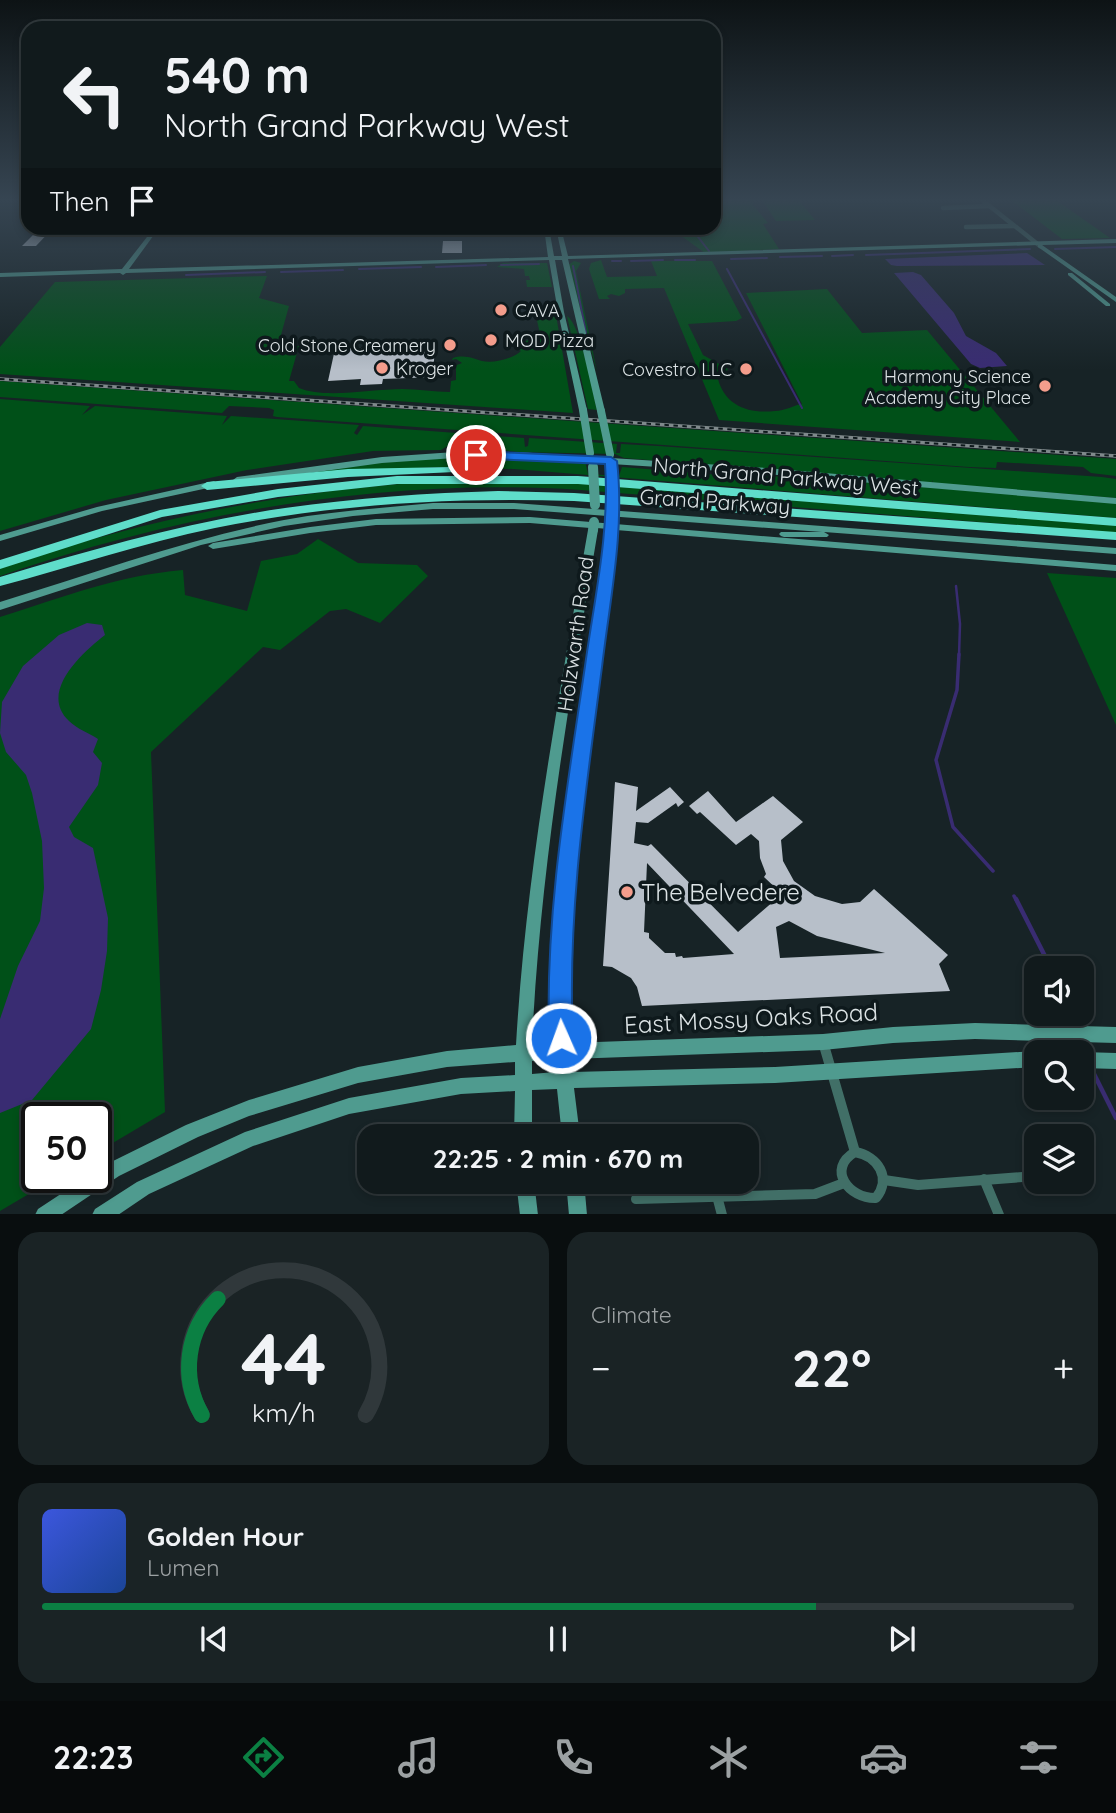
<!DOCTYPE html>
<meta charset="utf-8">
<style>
body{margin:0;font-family:Quicksand,sans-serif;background:#1a2325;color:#f1f3f6;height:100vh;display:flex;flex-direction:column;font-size:26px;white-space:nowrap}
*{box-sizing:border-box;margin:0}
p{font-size:23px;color:#9ca1a3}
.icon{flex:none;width:38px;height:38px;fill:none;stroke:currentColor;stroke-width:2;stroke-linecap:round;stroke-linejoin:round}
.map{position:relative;height:1214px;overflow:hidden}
.details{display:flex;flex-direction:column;gap:18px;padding:18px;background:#090e0f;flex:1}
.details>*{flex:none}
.top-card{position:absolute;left:21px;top:21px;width:700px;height:214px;border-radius:21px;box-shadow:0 4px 10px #0003,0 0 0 2px #30383b;background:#111a1c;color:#f1f3f6;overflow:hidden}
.tools{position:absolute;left:1024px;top:956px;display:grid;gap:14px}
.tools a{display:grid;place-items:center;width:70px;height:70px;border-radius:14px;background:#111a1c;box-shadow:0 4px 10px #0003,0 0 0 2px #30383b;font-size:35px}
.speed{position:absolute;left:21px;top:1102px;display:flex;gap:14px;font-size:35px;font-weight:700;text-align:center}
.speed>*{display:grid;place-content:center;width:91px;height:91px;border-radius:50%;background:#111a1c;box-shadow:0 4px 10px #0003,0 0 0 2px #30383b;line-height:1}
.speed .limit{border:4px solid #111;border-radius:10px;background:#fff;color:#111}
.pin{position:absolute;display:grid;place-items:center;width:60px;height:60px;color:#fff;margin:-30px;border:4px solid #fff;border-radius:50%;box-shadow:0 2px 7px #0007}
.me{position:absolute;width:77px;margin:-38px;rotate:358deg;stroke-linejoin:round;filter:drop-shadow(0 0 5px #0008)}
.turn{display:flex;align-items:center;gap:24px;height:147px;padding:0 28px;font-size:32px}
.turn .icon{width:91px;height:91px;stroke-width:2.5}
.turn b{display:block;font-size:49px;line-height:60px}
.then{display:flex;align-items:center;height:66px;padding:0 28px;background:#0003;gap:14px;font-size:26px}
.big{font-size:52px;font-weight:700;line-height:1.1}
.details .tile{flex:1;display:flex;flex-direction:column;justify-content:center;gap:10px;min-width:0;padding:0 24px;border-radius:21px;background:#1a2325}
.details .dial{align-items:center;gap:0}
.dial svg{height:182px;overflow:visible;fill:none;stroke:#30383b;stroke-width:7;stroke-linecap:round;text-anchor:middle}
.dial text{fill:#f1f3f6;stroke:none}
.song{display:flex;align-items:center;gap:21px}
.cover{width:84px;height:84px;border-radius:10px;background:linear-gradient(135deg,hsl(230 70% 55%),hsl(220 70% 35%))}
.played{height:7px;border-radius:4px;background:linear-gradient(90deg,#0b8043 75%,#30383b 75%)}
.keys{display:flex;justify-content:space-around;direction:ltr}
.heat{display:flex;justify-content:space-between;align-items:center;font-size:38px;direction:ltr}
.details .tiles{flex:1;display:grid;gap:18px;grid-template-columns:1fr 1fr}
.tile:last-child{grid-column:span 2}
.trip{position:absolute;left:357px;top:1124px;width:402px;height:70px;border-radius:21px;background:#111a1c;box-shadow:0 4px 10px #0003,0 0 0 2px #30383b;font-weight:700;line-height:70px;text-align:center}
.tab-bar{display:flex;height:112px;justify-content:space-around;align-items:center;background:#070a0b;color:#9ca1a3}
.tab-bar .icon{width:49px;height:49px}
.tab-bar .selected{color:#0b8043}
.tab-bar b{font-size:32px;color:#f1f3f6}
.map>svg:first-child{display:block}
.green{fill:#005018}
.water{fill:#392c72}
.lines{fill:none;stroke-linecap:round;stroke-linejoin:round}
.stream-far3{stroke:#392c72;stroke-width:2}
.stream-far2{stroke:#392c72;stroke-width:2.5}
.stream-far1{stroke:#392c72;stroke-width:3.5}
.stream{stroke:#392c72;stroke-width:4.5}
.building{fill:#b7bfc9;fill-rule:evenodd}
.street-far1{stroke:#416f67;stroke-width:4.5}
.street{stroke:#416f67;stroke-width:10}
.secondary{fill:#4f9b8f;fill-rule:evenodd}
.highway{fill:#5fddca;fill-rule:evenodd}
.rail-casing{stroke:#7f898b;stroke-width:3.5}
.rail{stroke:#0e191c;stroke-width:2;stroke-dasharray:4.5;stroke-linecap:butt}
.secondary-bridge-far1{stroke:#4f9b8f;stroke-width:8}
.secondary-bridge{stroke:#4f9b8f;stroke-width:10}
.route{fill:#1a73e8;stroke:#114b97;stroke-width:2}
.poi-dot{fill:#f49d8c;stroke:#0e191c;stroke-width:2.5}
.labels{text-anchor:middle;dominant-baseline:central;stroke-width:7;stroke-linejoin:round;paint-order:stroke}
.far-poi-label{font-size:18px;fill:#dce3e5;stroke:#0e191c;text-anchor:start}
.street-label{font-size:21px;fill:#dce3e5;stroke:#0e191c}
.near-poi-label{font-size:24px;fill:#dce3e5;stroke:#0e191c;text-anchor:start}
.near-street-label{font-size:24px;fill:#dce3e5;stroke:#0e191c}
</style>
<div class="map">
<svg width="1116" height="1215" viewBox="0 0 1116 1215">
<rect width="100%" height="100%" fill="#172326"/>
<!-- green -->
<g class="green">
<path d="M714 200H753V205L768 223 763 224 779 249 705 253 680 235 687 231 685 228H714Z"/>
<path d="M762 200H799L815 220 776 221Z"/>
<path d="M1011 200H1056L1110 238 1062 239Z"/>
<path d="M601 260 607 277 657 276 651 261H712L742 318 736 321 688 324 703 355 728 369 718 379C725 406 749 414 775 411 785 411 794 405 802 404L746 293 827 289 862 333 927 330 1020 442 719 420 664 288 625 289V293L619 296 611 294 607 296 610 299H599L589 269 591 263Z"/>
<path d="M574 261 581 263 576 271 597 372 568 265Z"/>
<path d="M503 263H547L552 287H527L526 280H530L529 276H525L524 269 497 267Z"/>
<path d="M267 276 259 298 289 306 279 342 303 347 298 349 289 381H294L299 388C325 399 372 389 402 389 418 389 434 392 450 392L451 381 456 380V367H452L462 363 456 359 452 360 453 358C465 354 475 359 482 361 494 364 514 358 521 351L517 349 522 342 532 339 530 335 540 334 536 316 556 315 573 413 0 374V347L55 282Z"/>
<path d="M567 316C581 325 593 391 597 410L588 409Z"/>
<path d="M0 381 1116 459V476L1091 473 1083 467 997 462 996 468 969 467 277 417 273 416 274 410 269 408 229 406 222 413 0 397Z"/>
<path d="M0 399 90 406 82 415 95 406 227 416 222 425 231 416 359 425 354 433 357 435 363 426 524 438 525 447 528 446 529 438 617 444 616 453H620L621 444 658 446 1102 477 1116 479V498L933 483 932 480V483L922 482 920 479 921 482 624 458 615 454 518 452 451 444 441 450 373 451 247 470 106 500 0 531Z"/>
<path d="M435 458 585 461 588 474 619 476 622 467 720 475 804 477 1116 503V518L514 469 439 467 299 473 352 465Z"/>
<path d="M414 483 583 484 1116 525V533L581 490C387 477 185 512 0 576V567C135 523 272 493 414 483Z"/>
<path d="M318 539 358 563 417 565 428 576 380 623 346 609 330 611 280 650 263 647 151 752 165 1112 96 1153V1118H37V1178H56L0 1211V617C64 597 115 576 183 570L185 595 247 611 261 561 297 554Z"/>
<path d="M1047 573 1116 578V725Z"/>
</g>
<!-- water -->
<g class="water">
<path d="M1027 253 1045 265 897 266 891 265 885 259Z"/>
<path d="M913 272 921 275 954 313 966 336 996 353 1007 366 980 368 971 364 894 273Z"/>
<path d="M87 623 102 625 105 635C83 652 38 692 69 721 77 729 89 733 98 739L93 752 102 763 98 785 69 827 74 837 93 848 108 918 107 951 101 990 91 1029 32 1100 0 1113V1019L18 966 40 921 44 888 42 841 32 793 26 775 6 752 0 733 2 702 23 666 59 635Z"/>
</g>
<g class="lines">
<!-- stream-far3 -->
<g class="stream-far3">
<path d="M691 228 709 251"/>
<path d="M1055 249 1116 247"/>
<path d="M866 255 1030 249"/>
<path d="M832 256 853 255"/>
<path d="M780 257 822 256"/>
<path d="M731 259 767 258"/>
<path d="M675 260H695"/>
<path d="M612 261H621"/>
<path d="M631 261 663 260"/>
<path d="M501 265 539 264"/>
<path d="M573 266 586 333"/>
<path d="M436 267 486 265"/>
<path d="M359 269 421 267"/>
<path d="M727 269 802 408"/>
<path d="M281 272 343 270"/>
<path d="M186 275 265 272"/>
</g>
<!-- stream-far2 -->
<path class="stream-far2" d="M956 586 960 624 959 656"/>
<!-- stream-far1 -->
<g class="stream-far1">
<path d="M959 654 957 690 936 760 953 827 993 871"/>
<path d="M1014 896 1017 901"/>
</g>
<!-- stream -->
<g class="stream">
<path d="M1016 899 1051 968"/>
<path d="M1070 1013 1075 1027"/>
<path d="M1080 1039 1085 1053"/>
<path d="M1090 1066 1116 1118"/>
</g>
</g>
<!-- building -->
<g class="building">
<path d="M40 228H53L36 246H22Z"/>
<path d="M443 241H462V253H442Z"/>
<path d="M435 344 433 377 383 379 382 384 360 385 361 379 328 381 335 349Z"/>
<path d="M615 782 638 787 636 811 670 787 684 802 678 807 676 803 648 823 636 822 634 843 648 846 651 844 738 932 782 894 764 877 766 874 760 858 759 841 751 834 736 845 700 812 697 814 689 806 708 791 736 822 773 796 803 822 781 840 783 861 794 881 815 896 842 904 860 902 874 889 948 955 939 964 950 991 642 1006 637 987 631 978 612 967 603 966ZM647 863 734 954 683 958 682 956 676 957 675 953H665L649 938V933L644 932ZM789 921 817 936 885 953 780 958 776 927Z"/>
</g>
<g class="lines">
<!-- street-far1 -->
<g class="street-far1">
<path d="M982 200 1040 246"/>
<path d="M943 208 989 206"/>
<path d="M966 227 1014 226"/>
</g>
<!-- street -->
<g class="street">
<path d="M823 1042 855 1152"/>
<path d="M855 1152C878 1156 892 1178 876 1198 849 1199 826 1169 855 1152Z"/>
<path d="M984 1179 999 1215"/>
<path d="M884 1180 918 1185 1036 1176"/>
<path d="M717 1196 722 1215"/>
<path d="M636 1199 815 1194 844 1183"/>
</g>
<!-- secondary -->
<g class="secondary">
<path d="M154 228H159L129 269 548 257 544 228H549L554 256H562L556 228H561L568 256 1116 239V243L1042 245 1116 297V302L1038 247V245L568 259 605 411 601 413 597 411 562 260H555L564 312 587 410 583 412 579 410 558 312 549 260 126 273 123 275 120 273 0 277V273L122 269Z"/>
<path d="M1068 273H1072L1110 304V306H1106L1068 275Z"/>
<path d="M455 452H517L766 468 1116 498V504L766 474 517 458H455L382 463 237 483 233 480 237 477 382 457Z"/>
<path d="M214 481 218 484 217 486 102 511 0 541V535L97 507Z"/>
<path d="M433 503H514L1116 548V554L824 532 829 535 827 537H784L781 536 779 534 781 532H822L514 509H433L353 516 284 526 201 545 0 610V602C94 573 187 539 284 520 333 511 383 508 433 503Z"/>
<path d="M530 517 1116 565V571L616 530 585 772 569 919 567 982 569 1043 823 1034 893 1027 975 1023 1116 1027V1043L975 1039 893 1043 823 1050 570 1059 572 1072 775 1067 1036 1051 1038 1052H1036V1067L775 1083 574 1088 580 1136H562L557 1089 532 1090V1136H514L515 1091 461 1094 349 1114 253 1146 149 1194 118 1215H92L95 1209 137 1182 245 1132 349 1098 461 1078 515 1075V1062L447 1067 358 1083 249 1116 198 1137 119 1176 61 1215H35L38 1209 85 1178H96V1170L107 1164 186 1125 249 1100 358 1067 447 1051 516 1045C526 872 558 701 588 530L590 528 530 523 376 525 310 533 213 549 208 546 213 543 310 527 376 519ZM597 528 608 529 573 772 555 919 551 982 553 1044H532C540 871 569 701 598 530ZM554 1060 555 1072 532 1074V1061Z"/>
<path d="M1082 1052 1116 1053V1069L1082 1068Z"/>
<path d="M516 1181H534L538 1215H520Z"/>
<path d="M566 1181H584L587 1215H569Z"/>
</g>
<!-- highway -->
<g class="highway">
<path d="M451 467 455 468V472L348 477 207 490 201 486 207 482 348 469Z"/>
<path d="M397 476H578L1116 518V526L578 484H397L278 497 162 517 0 569V560L160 510 278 489Z"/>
<path d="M498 491 574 493 1116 532V540L574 501C451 497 336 504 215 528 142 543 72 567 0 586V577C94 549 188 522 285 508 356 498 427 493 498 491Z"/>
</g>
<!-- rail casing -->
<g class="rail-casing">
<path id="rail" d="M0 379 1116 456"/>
</g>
<!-- rail -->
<use href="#rail" class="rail"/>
<!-- secondary-bridge-far1 -->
<g class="secondary-bridge-far1">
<path d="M583 410 590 453"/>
<path d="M601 411 610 454"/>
</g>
<!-- secondary-bridge -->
<g class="secondary-bridge">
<path d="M593 467 595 505"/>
<path d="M612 469 613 506"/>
<path d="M593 530 594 522"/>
<path d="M612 531 613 523"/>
</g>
</g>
<!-- sky -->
<linearGradient id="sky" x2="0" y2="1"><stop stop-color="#0d1315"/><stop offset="0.54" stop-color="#364552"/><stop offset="1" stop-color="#364552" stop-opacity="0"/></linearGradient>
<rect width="1116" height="370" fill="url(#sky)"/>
<!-- route -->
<path class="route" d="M476 451 611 457 617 461C625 530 610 599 602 667 586 790 567 914 573 1038L569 1047 561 1050 552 1047 549 1038C545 913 567 789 585 666 594 600 610 532 605 464L471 458V452Z"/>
<!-- markers -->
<g class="poi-dot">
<circle cx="501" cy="310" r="7"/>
<circle cx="491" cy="340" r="7"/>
<circle cx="450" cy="345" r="7"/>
<circle cx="382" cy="368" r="7"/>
<circle cx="746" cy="369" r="7"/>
<circle cx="1045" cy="386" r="7"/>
<circle cx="627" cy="892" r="7"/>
</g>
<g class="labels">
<!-- far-poi labels -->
<g class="far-poi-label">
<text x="515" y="310">CAVA</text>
<text x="505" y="340">MOD Pizza</text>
<text x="436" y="345" text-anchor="end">Cold Stone Creamery</text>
<text x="396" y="368">Kroger</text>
<text x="732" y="369" text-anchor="end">Covestro LLC</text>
<text x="1031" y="376" text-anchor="end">Harmony Science<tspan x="1031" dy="21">Academy City Place</tspan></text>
</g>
<!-- street labels -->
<g class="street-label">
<text transform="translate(786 476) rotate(5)">North Grand Parkway West</text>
<text transform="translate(715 501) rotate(4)">Grand Parkway</text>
<text transform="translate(575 634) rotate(-82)">Holzwarth Road</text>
</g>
<!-- near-poi labels -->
<g class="near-poi-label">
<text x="641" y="892">The Belvedere</text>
</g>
<!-- near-street labels -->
<g class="near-street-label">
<text transform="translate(751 1018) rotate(-3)">East Mossy Oaks Road</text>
</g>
</g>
</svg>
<div class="tools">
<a><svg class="icon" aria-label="sound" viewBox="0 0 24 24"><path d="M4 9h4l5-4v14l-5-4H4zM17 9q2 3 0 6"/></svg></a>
<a><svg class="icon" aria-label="search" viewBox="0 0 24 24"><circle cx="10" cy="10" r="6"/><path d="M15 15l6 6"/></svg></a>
<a><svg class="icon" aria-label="layers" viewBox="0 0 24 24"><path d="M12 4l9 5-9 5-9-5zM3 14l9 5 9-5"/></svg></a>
</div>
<div class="speed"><div class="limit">50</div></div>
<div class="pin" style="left:476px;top:455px;background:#d93025"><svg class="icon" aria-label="arrive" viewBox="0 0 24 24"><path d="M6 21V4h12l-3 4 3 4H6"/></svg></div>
<svg class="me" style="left:561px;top:1038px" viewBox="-20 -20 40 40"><circle r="17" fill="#1a73e8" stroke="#fff" stroke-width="3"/><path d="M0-11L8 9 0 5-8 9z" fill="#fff"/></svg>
<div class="trip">22:25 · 2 min · 670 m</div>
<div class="top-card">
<div class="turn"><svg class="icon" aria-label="left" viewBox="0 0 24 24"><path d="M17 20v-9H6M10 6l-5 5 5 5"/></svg><div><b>540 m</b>North Grand Parkway West</div></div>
<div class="then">Then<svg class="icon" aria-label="arrive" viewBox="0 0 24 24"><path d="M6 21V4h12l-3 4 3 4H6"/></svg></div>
</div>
</div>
<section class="details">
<div class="tiles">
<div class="tile dial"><svg viewBox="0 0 100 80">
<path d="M14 69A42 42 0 1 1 86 69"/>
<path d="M14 69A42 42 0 0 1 21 18" stroke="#0b8043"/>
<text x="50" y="56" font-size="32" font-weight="700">44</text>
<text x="50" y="72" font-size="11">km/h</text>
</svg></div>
<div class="tile"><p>Climate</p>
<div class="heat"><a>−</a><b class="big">22°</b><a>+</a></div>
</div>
<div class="tile">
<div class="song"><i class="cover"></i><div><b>Golden Hour</b><p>Lumen</p></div></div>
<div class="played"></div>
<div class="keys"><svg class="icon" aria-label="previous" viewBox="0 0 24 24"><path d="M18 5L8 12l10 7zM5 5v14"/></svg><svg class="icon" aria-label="pause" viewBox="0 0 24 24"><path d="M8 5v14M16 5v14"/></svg><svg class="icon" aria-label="next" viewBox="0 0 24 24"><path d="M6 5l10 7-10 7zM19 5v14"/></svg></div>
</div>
</div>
</section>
<nav class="tab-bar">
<b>22:23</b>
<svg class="icon selected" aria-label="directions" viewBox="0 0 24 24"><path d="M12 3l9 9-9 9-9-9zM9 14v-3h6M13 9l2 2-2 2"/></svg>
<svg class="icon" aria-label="music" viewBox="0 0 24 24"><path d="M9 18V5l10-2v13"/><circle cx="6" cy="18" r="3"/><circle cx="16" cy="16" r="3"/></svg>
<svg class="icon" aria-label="phone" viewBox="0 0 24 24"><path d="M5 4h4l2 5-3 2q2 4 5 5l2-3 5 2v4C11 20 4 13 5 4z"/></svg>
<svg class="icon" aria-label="climate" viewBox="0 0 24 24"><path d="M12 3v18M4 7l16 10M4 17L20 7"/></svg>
<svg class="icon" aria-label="car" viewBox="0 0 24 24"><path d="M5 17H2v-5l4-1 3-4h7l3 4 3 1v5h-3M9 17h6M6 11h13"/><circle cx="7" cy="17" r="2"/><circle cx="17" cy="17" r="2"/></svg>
<svg class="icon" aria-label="filters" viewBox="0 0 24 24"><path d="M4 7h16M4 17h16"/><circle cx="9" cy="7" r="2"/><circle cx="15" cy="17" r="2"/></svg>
</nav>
